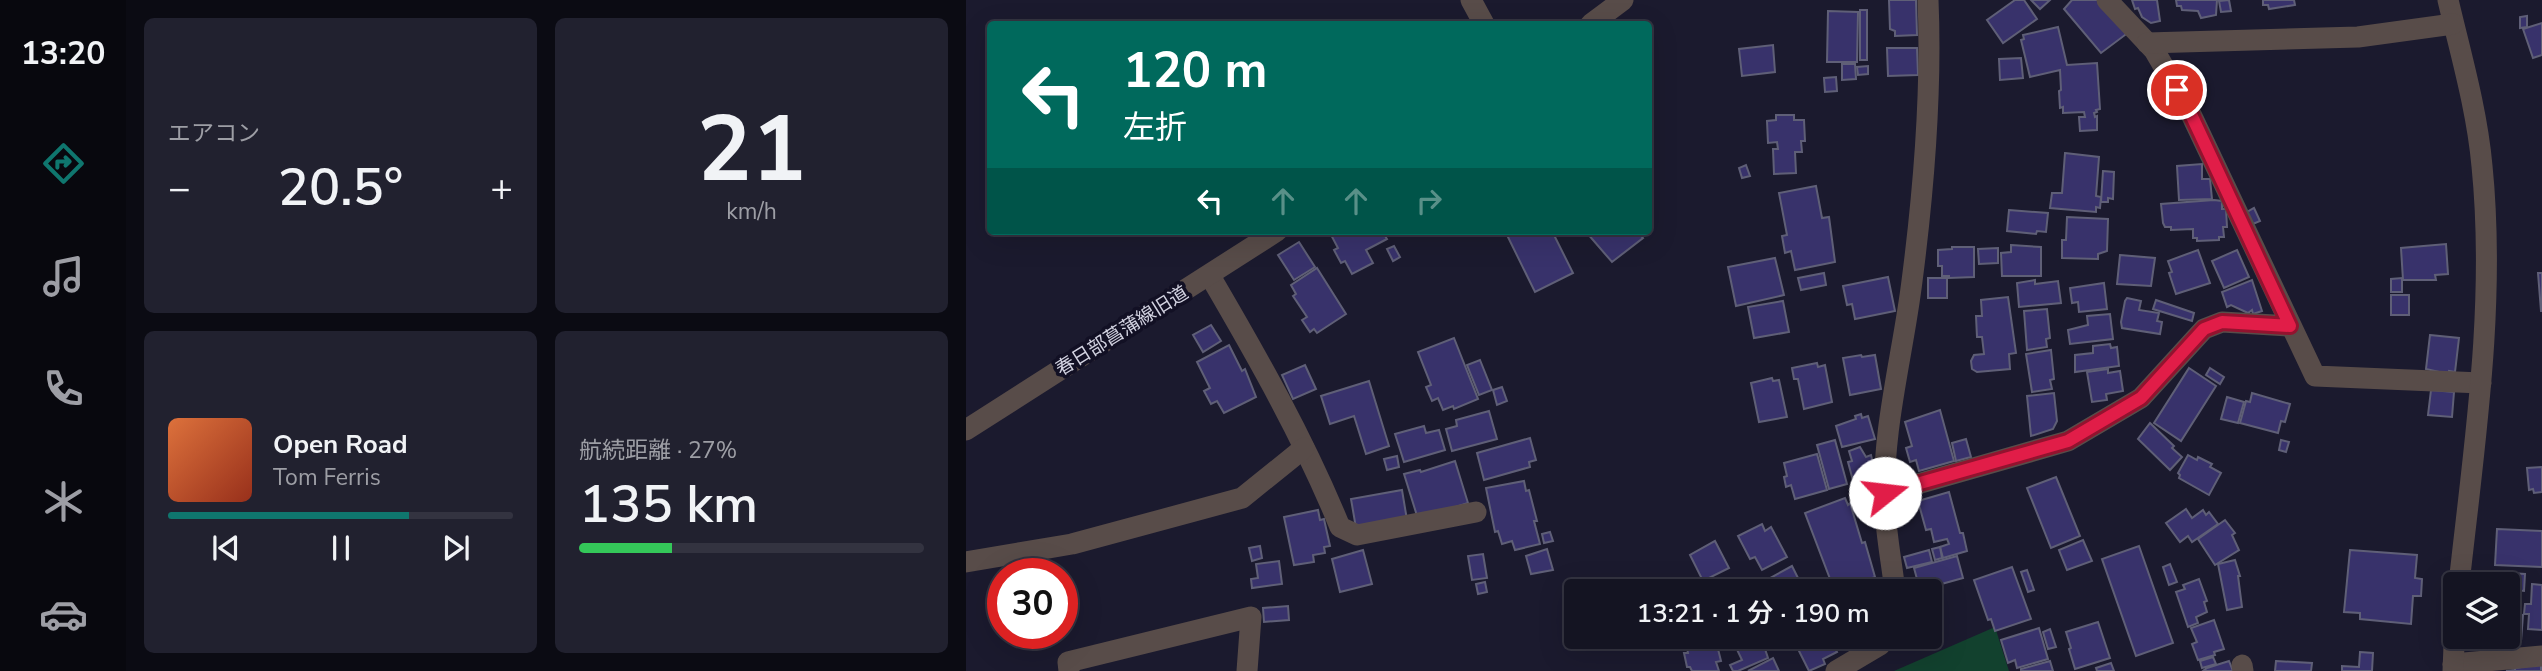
<!DOCTYPE html>
<html lang="ja">
<meta charset="utf-8">
<style>
body{margin:0;font-family:"Nunito Sans","Noto Sans JP",sans-serif;background:#21212f;color:#f1f3f6;height:100vh;display:flex;flex-direction:column;font-size:26px;white-space:nowrap}
*{box-sizing:border-box;margin:0}
p{font-size:23px;color:#9d9ea5}
.icon{flex:none;width:38px;height:38px;fill:none;stroke:currentColor;stroke-width:2;stroke-linecap:round;stroke-linejoin:round}
.map{position:relative;flex:1;overflow:hidden}
.details{display:flex;flex-direction:column;gap:18px;padding:18px;background:#0b0b13;width:840px}
.details>*{flex:none}
.hud{position:absolute;left:21px;top:21px;width:665px;height:214px;border-radius:7px;box-shadow:0 7px 28px #0002,0 0 0 2px #333340;background:#00695c;color:#fff;overflow:hidden}
.fabs{position:absolute;left:1477px;top:572px;display:grid;gap:14px}
.fabs a{display:grid;place-items:center;width:77px;height:77px;border-radius:7px;background:#141422;box-shadow:0 7px 28px #0002,0 0 0 2px #333340;font-size:35px}
.speed{position:absolute;left:21px;top:558px;display:flex;gap:14px;font-size:35px;font-weight:700;text-align:center}
.speed>*{display:grid;place-content:center;width:91px;height:91px;border-radius:50%;background:#141422;box-shadow:0 7px 28px #0002,0 0 0 2px #333340;line-height:1}
.speed .limit{border:10px solid #d22;background:#fff;color:#111}
.pin{position:absolute;display:grid;place-items:center;width:60px;height:60px;color:#fff;margin:-30px;border:4px solid #fff;border-radius:50%;box-shadow:0 2px 7px #0007}
.me{position:absolute;width:77px;margin:-38px;rotate:74deg;stroke-linejoin:round;filter:drop-shadow(0 0 5px #0008)}
.turn{display:flex;align-items:center;gap:24px;height:147px;padding:0 21px;font-size:32px}
.turn .icon{width:91px;height:91px;stroke-width:2.5}
.turn b{display:block;font-size:49px;line-height:60px}
.lanes{display:flex;align-items:center;height:66px;padding:0 21px;background:#0003;justify-content:center;gap:35px;direction:ltr}
.lanes .off{opacity:.35}
.big{font-size:52px;font-weight:600;line-height:1.1}
.details .tile{flex:1;display:flex;flex-direction:column;justify-content:center;gap:10px;min-width:0;padding:0 24px;border-radius:10px;background:#21212f}
.details .dial{align-items:center;gap:0}
.dial b{font-size:91px;line-height:1}
.song{display:flex;align-items:center;gap:21px}
.cover{width:84px;height:84px;border-radius:10px;background:linear-gradient(135deg,hsl(20 70% 55%),hsl(10 70% 35%))}
.played{height:7px;border-radius:4px;background:linear-gradient(90deg,#0f766e 70%,#333340 70%)}
.keys{display:flex;justify-content:space-around;direction:ltr}
.heat{display:flex;justify-content:space-between;align-items:center;font-size:38px;direction:ltr}
.charge{height:10px;border-radius:5px;background:linear-gradient(90deg,#34c759 27%,#333340 0)}
.details .tiles{flex:1;display:grid;gap:18px;grid-template-columns:repeat(2,1fr)}
.trip{position:absolute;left:598px;top:579px;width:378px;height:70px;border-radius:7px;background:#141422;box-shadow:0 7px 28px #0002,0 0 0 2px #333340;font-weight:600;line-height:70px;text-align:center}
main{display:flex;flex:1;min-height:0}
.dock{display:flex;flex-direction:column;width:126px;justify-content:space-around;align-items:center;background:#08080e;color:#9d9ea5}
.dock .icon{width:49px;height:49px}
.dock .current{color:#0f766e}
.dock b{font-size:32px;color:#f1f3f6}
.map>svg:first-child{display:block}
.green{fill:#12412e}
.building{fill:#38326b;stroke:#5f5f77;stroke-width:2}
.lines{fill:none;stroke-linecap:round;stroke-linejoin:round}
.minor{stroke:#584c49;stroke-width:21}
.route-casing{stroke:#92132f;stroke-width:18}
.route{stroke:#e11d48;stroke-width:12}
.labels{text-anchor:middle;dominant-baseline:central;stroke-width:7;stroke-linejoin:round;paint-order:stroke}
.street-label{font-size:19px;fill:#d3d3e1;stroke:#121024}
</style>
<main>
<nav class="dock">
<b>13:20</b>
<svg class="icon current" aria-label="directions" viewBox="0 0 24 24"><path d="M12 3l9 9-9 9-9-9zM9 14v-3h6M13 9l2 2-2 2"/></svg>
<svg class="icon" aria-label="music" viewBox="0 0 24 24"><path d="M9 18V5l10-2v13"/><circle cx="6" cy="18" r="3"/><circle cx="16" cy="16" r="3"/></svg>
<svg class="icon" aria-label="phone" viewBox="0 0 24 24"><path d="M5 4h4l2 5-3 2q2 4 5 5l2-3 5 2v4C11 20 4 13 5 4z"/></svg>
<svg class="icon" aria-label="climate" viewBox="0 0 24 24"><path d="M12 3v18M4 7l16 10M4 17L20 7"/></svg>
<svg class="icon" aria-label="car" viewBox="0 0 24 24"><path d="M5 17H2v-5l4-1 3-4h7l3 4 3 1v5h-3M9 17h6M6 11h13"/><circle cx="7" cy="17" r="2"/><circle cx="17" cy="17" r="2"/></svg>
</nav>
<section class="details">
<div class="tiles">
<div class="tile"><p>エアコン</p>
<div class="heat"><a>−</a><b class="big">20.5°</b><a>+</a></div>
</div>
<div class="tile dial"><b>21</b><p>km/h</p></div>
<div class="tile">
<div class="song"><i class="cover"></i><div><b>Open Road</b><p>Tom Ferris</p></div></div>
<div class="played"></div>
<div class="keys"><svg class="icon" aria-label="previous" viewBox="0 0 24 24"><path d="M18 5L8 12l10 7zM5 5v14"/></svg><svg class="icon" aria-label="pause" viewBox="0 0 24 24"><path d="M8 5v14M16 5v14"/></svg><svg class="icon" aria-label="next" viewBox="0 0 24 24"><path d="M6 5l10 7-10 7zM19 5v14"/></svg></div>
</div>
<div class="tile"><p>航続距離 · 27%</p><b class="big">135 km</b><div class="charge"></div></div>
</div>
</section>
<div class="map">
<svg width="1576" height="671" viewBox="0 0 1576 671">
<rect width="100%" height="100%" fill="#1b1a2e"/>
<!-- green -->
<path class="green" d="M1029 627 1043 671H928Z"/>
<!-- building -->
<g class="building">
<path d="M923 0H950L951 35 929 36V31L924 29Z"/>
<path d="M1049 0H1058L1071 19 1037 43 1021 20Z"/>
<path d="M1065 0H1084L1074 9Z"/>
<path d="M1106 0H1132L1163 32 1135 53 1098 9Z"/>
<path d="M1166 0H1191L1194 21 1185 23 1176 17 1172 8 1169 9Z"/>
<path d="M1210 0H1251L1250 15 1235 18 1232 11 1216 10 1215 6H1211Z"/>
<path d="M1263 0 1265 11 1255 12 1253 1Z"/>
<path d="M1297 0H1328L1329 5 1303 9 1302 5H1297Z"/>
<rect x="894" y="10" width="7" height="50"/>
<path d="M862 11 892 12 891 62H861Z"/>
<path d="M1561 16V27L1554 28V17Z"/>
<path d="M1576 23V55L1567 58 1557 29Z"/>
<path d="M1092 27 1101 65 1131 63 1134 109 1130 110 1131 112 1128 113 1129 117 1131 116V130L1114 131 1113 117H1119L1118 112 1097 113V107L1094 108 1093 91 1095 90 1094 70 1064 77 1055 40 1058 39 1057 35Z"/>
<path d="M807 45 809 72 776 76 773 49Z"/>
<path d="M921 48H951L952 75 922 76Z"/>
<path d="M1055 58 1057 78 1034 80 1033 59Z"/>
<path d="M876 64H889L890 79 876 80Z"/>
<path d="M902 66V74L892 75 891 67Z"/>
<path d="M870 77 871 91 859 92 858 78Z"/>
<path d="M810 115H828V120H838L839 141H835L836 152H829L830 173 808 174 807 149H812L811 142 802 143 801 121 810 120Z"/>
<path d="M1099 153 1133 157 1130 196 1135 197 1134 208 1130 207V212L1084 208 1086 193H1096Z"/>
<path d="M1236 164V179H1244L1246 199 1213 200 1211 166Z"/>
<path d="M780 165 784 176 776 178 773 168Z"/>
<path d="M1137 171 1148 172 1147 199 1142 198V202H1135Z"/>
<path d="M850 186 856 218 863 217 869 262 829 270 825 251 819 253 816 236 821 235 813 193Z"/>
<path d="M1248 200 1256 201V209H1260L1261 227H1257L1258 237H1253V240L1231 241V238H1227V229L1205 230V227H1199L1197 223 1195 204Z"/>
<path d="M1288 208 1294 221 1287 224 1281 212Z"/>
<path d="M1043 210 1082 213 1080 232 1071 231 1070 234 1041 231Z"/>
<path d="M1101 217 1142 219 1141 251 1132 254V259L1096 258V240H1100Z"/>
<path d="M363 231H416L421 239 400 250 407 263 386 274 379 261 375 263 368 250 372 248Z"/>
<path d="M539 231H586L607 273 569 292Z"/>
<path d="M671 231 677 238 646 262 621 233 622 231Z"/>
<path d="M333 242 349 267 328 280 312 255Z"/>
<path d="M1480 244 1482 274 1469 275 1470 280H1437L1435 248Z"/>
<path d="M1045 245 1075 247V276H1036L1035 253 1045 252Z"/>
<path d="M428 246 434 257 427 261 421 249Z"/>
<path d="M986 247H1008V277L983 278V276H976V266H972V250L986 249Z"/>
<path d="M1032 248V263L1013 264 1012 249Z"/>
<path d="M1232 250 1244 283 1210 294 1203 273 1206 272 1202 261Z"/>
<path d="M1271 250 1283 277 1258 288 1246 261Z"/>
<path d="M1154 255 1189 258 1185 286 1151 284Z"/>
<path d="M809 258 818 295 770 306 762 267Z"/>
<path d="M351 268 380 314 351 333 348 329 344 332 336 320 341 317 327 296 330 294 325 285Z"/>
<path d="M858 273 860 285 835 290 832 278Z"/>
<path d="M1572 273H1576V311H1575Z"/>
<path d="M922 277 929 311 889 319 886 304 881 305 877 286Z"/>
<rect x="962" y="278" width="19" height="20"/>
<path d="M1436 278V292H1425V279Z"/>
<path d="M1069 280V284L1092 281 1095 303 1053 307 1051 283Z"/>
<path d="M1286 280 1296 311 1287 314 1286 310 1282 313 1265 305 1261 307 1256 292Z"/>
<path d="M1138 283 1141 309 1113 312 1112 302 1106 303 1104 288Z"/>
<rect x="1425" y="295" width="18" height="20"/>
<path d="M1042 297 1050 353 1043 354 1044 369 1011 372 1006 369 1005 361 1008 355 1018 354 1016 337H1011L1010 316H1016L1015 300Z"/>
<path d="M1161 298 1175 301 1173 310 1193 313 1191 321 1196 322 1194 334 1156 328 1155 322 1159 301Z"/>
<path d="M1190 300 1228 313 1226 321 1187 309Z"/>
<path d="M817 301 823 332 788 338 782 307Z"/>
<path d="M1081 309 1084 338 1080 339 1081 347 1061 350 1058 311Z"/>
<path d="M1144 314 1147 339 1104 344 1102 330 1122 325 1121 316Z"/>
<path d="M245 325 255 341 237 352 227 335Z"/>
<path d="M1464 335 1493 338 1489 372 1483 371 1482 374 1460 369Z"/>
<path d="M488 338 512 399 488 409 487 406 477 410 472 398 466 401 460 387 465 385 452 352Z"/>
<path d="M1144 344 1145 348 1151 347 1153 366 1109 372V355L1127 353V346Z"/>
<path d="M263 345 276 371 279 369 290 397 258 413 251 401 245 404 238 391 244 388 231 362Z"/>
<path d="M1085 350 1088 379 1084 380 1086 389 1066 392 1060 354Z"/>
<path d="M895 355 896 357 909 355 915 389 884 395 877 358Z"/>
<path d="M514 360 526 390 513 395 501 365Z"/>
<path d="M851 363 852 367 859 365 866 402 838 409 832 379H828L826 368Z"/>
<path d="M339 365 350 389 327 399 316 375Z"/>
<path d="M1223 368 1250 386 1215 441 1188 423Z"/>
<path d="M1244 368 1258 377 1254 384 1240 375Z"/>
<path d="M1142 369V373L1154 371 1157 391 1140 394 1141 400 1126 402 1121 372Z"/>
<path d="M806 378 807 381 813 380 821 417 793 422 785 383Z"/>
<path d="M403 381 423 446 400 454 388 416 364 424 355 396Z"/>
<path d="M536 387 541 401 531 405 527 390Z"/>
<path d="M1465 390 1488 392 1486 417 1462 415Z"/>
<path d="M1088 393 1091 421 1087 429 1065 436 1061 396Z"/>
<path d="M1286 393 1324 404 1319 422 1315 421 1312 433 1274 423 1280 401 1284 402Z"/>
<path d="M1261 397 1278 402 1272 423 1255 419Z"/>
<path d="M974 410 988 461 953 471 950 460 944 462 940 448 946 446 939 422Z"/>
<path d="M523 411 531 439 486 451 480 429 491 426 490 420Z"/>
<path d="M895 414 896 418 902 416 909 439 876 447 870 426 890 419 889 416Z"/>
<path d="M1184 423 1208 446 1206 448 1216 457 1204 470 1172 439Z"/>
<path d="M458 426 460 433 473 430 479 450 438 462 429 434Z"/>
<path d="M564 438 570 460 563 462 564 467 518 480 511 453Z"/>
<path d="M1000 439 1005 457 990 461 986 443Z"/>
<path d="M869 440 881 484 863 489 851 445Z"/>
<path d="M1315 440 1323 442 1320 452 1313 450Z"/>
<path d="M894 447 900 457 905 455 908 467H906L907 478 904 479 906 484 889 488 882 462 886 461 883 451Z"/>
<path d="M851 454 861 490 829 499 825 485 820 487 818 477 821 476 818 463Z"/>
<path d="M1222 455 1231 460 1232 457 1246 464 1244 467 1255 473 1243 495 1213 478 1214 475 1212 473Z"/>
<path d="M431 456 433 467 421 470 418 459Z"/>
<path d="M489 461 502 503 452 519 438 474 454 470 455 472Z"/>
<path d="M1576 467V492L1568 493 1567 489 1563 490 1561 468Z"/>
<path d="M1090 477 1114 536 1085 548 1061 488Z"/>
<path d="M558 481 560 491 563 490 571 521H568L574 544 549 550 546 541 536 544 532 531 529 532 520 488Z"/>
<path d="M436 490 441 520 390 528 385 499Z"/>
<path d="M983 492 994 533H997L1001 551 977 558 974 547 983 544 981 539 968 542 965 529 960 530 952 501Z"/>
<path d="M901 494 909 515 902 518 894 497Z"/>
<path d="M879 498 882 505 884 503 896 543 899 542 909 577 869 592 839 513Z"/>
<path d="M1220 509 1226 518 1237 510 1240 515 1243 512 1252 524 1226 542 1222 536 1214 542 1200 523Z"/>
<path d="M352 510 354 520 358 519 364 546 358 547 359 553 347 555 348 562 328 565 318 517Z"/>
<path d="M1259 520 1269 533 1266 535 1273 550 1249 565 1232 539Z"/>
<path d="M796 524 799 531 805 527 821 557 796 570 789 557 784 559 772 536Z"/>
<path d="M1531 529 1576 531V567L1529 565Z"/>
<path d="M584 532 587 541 578 543 576 534Z"/>
<path d="M1117 540 1126 561 1101 570 1093 550Z"/>
<path d="M749 541 763 568 737 581 724 555Z"/>
<path d="M294 546 296 558 286 561 283 548Z"/>
<path d="M1173 546 1207 643 1170 656 1136 559Z"/>
<path d="M974 547 976 558 969 560 966 549Z"/>
<path d="M581 549 587 570 565 574 560 556Z"/>
<path d="M397 550 406 584 374 592 366 559Z"/>
<path d="M963 550 966 562 941 568 938 557Z"/>
<path d="M1384 550 1451 555 1449 578 1456 579 1455 596H1447L1445 624 1394 619V613L1378 612Z"/>
<path d="M517 554 521 578 506 580 502 556Z"/>
<path d="M991 556 997 578 954 590 948 568Z"/>
<path d="M1269 560 1274 576H1272L1276 607 1261 610 1252 564Z"/>
<path d="M313 561 316 584 286 588 285 579 292 578 290 564Z"/>
<path d="M1204 564 1211 582 1203 585 1197 567Z"/>
<path d="M826 566 839 592H802L797 582Z"/>
<path d="M1046 567 1065 619 1029 631 1025 619 1022 620 1008 580Z"/>
<path d="M1061 570 1068 590 1062 592 1055 572Z"/>
<path d="M1543 573 1559 574 1558 591 1542 589Z"/>
<path d="M1233 579 1241 601 1238 602 1241 612 1230 617 1232 623 1222 627 1210 592 1219 589 1217 585Z"/>
<path d="M519 582 521 592 512 594 510 584Z"/>
<path d="M770 583 774 592H753Z"/>
<path d="M1566 584 1576 585V630L1562 629 1563 614H1558L1559 604H1565Z"/>
<path d="M322 606 323 620 298 622 297 608Z"/>
<path d="M1542 614 1557 615 1555 641 1541 639 1540 645 1518 643V637H1542Z"/>
<path d="M1248 620 1258 649 1248 652 1249 655 1232 660 1226 644 1231 642 1225 628Z"/>
<path d="M1132 622 1144 658 1109 669 1103 649 1105 648 1100 632Z"/>
<path d="M1073 628 1082 659 1051 668 1049 660 1042 663 1035 640Z"/>
<path d="M1084 629 1090 647 1082 649 1077 632Z"/>
<path d="M708 637H740V638L710 645Z"/>
<path d="M765 637H795L802 658 772 671H767L764 665 776 660Z"/>
<path d="M820 637H850L824 649 818 638Z"/>
<path d="M859 637H863L871 652 857 659 859 664 843 671 832 649Z"/>
<path d="M750 641 755 661 750 662 753 671H726L724 667H721L718 653H722L721 648Z"/>
<path d="M1394 652 1407 653 1406 671H1376V666L1393 667Z"/>
<path d="M1247 657 1250 664 1236 668 1234 661Z"/>
<path d="M807 658 813 671H782Z"/>
<path d="M1084 661 1087 671H1055V669Z"/>
<path d="M1263 661 1267 671H1237L1241 668Z"/>
<path d="M1310 661 1346 663 1345 671H1309Z"/>
<path d="M1145 663 1148 671H1131L1130 668Z"/>
<path d="M1575 664V671H1540L1549 670V668Z"/>
</g>
<g class="lines">
<!-- minor -->
<g class="minor">
<path d="M505 0 518 24"/>
<path d="M1141 0 1188 50 1223 110 1349 376 1515 383"/>
<path d="M1482 0C1495 55 1511 110 1516 166 1530 306 1508 446 1493 584"/>
<path d="M625 24 657 0"/>
<path d="M1181 43 1392 37 1487 24"/>
<path d="M244 276C292 358 338 439 374 527L391 535 510 512"/>
<path d="M0 430 311 231"/>
<path d="M920 493 1102 441 1175 398 1238 329 1256 322 1324 326"/>
<path d="M0 562 106 544 276 498 338 448"/>
<path d="M929 592C926 564 920 535 919 507 915 432 937 355 946 281 958 188 966 94 962 0"/>
<path d="M1487 664 1576 656"/>
<path d="M1276 665 1277 671"/>
<path d="M103 671 102 662 285 617 281 671"/>
<path d="M870 671 914 645 920 637"/>
<path d="M1487 671 1489 620"/>
</g>
</g>
<g class="lines">
<!-- route casing -->
<g class="route-casing">
<path id="route" d="M919 493 1102 441 1175 398 1238 329 1256 322 1324 326 1223 110 1211 90"/>
</g>
<!-- route -->
<use href="#route" class="route"/>
</g>
<g class="labels">
<!-- street labels -->
<g class="street-label">
<text transform="translate(156 331) rotate(-32)">春日部菖蒲線旧道</text>
</g>
</g>
</svg>
<div class="fabs">
<a><svg class="icon" aria-label="layers" viewBox="0 0 24 24"><path d="M12 4l9 5-9 5-9-5zM3 14l9 5 9-5"/></svg></a>
</div>
<div class="speed"><div class="limit">30</div></div>
<div class="pin" style="left:1211px;top:90px;background:#d93025"><svg class="icon" aria-label="arrive" viewBox="0 0 24 24"><path d="M6 21V4h12l-3 4 3 4H6"/></svg></div>
<svg class="me" style="left:919px;top:493px" viewBox="-20 -20 40 40"><circle r="19" fill="#fff"/><path d="M0-13L10 11 0 6-10 11z" fill="#e11d48"/></svg>
<div class="trip">13:21 · 1 分 · 190 m</div>
<div class="hud">
<div class="turn"><svg class="icon" aria-label="left" viewBox="0 0 24 24"><path d="M17 20v-9H6M10 6l-5 5 5 5"/></svg><div><b>120 m</b>左折</div></div>
<div class="lanes"><svg class="icon" aria-label="left" viewBox="0 0 24 24"><path d="M17 20v-9H6M10 6l-5 5 5 5"/></svg><svg class="icon off" aria-label="ahead" viewBox="0 0 24 24"><path d="M12 20V5M6 11l6-6 6 6"/></svg><svg class="icon off" aria-label="ahead" viewBox="0 0 24 24"><path d="M12 20V5M6 11l6-6 6 6"/></svg><svg class="icon off" aria-label="right" viewBox="0 0 24 24"><path d="M7 20v-9h11M14 6l5 5-5 5"/></svg></div>
</div>
</div>
</main>
